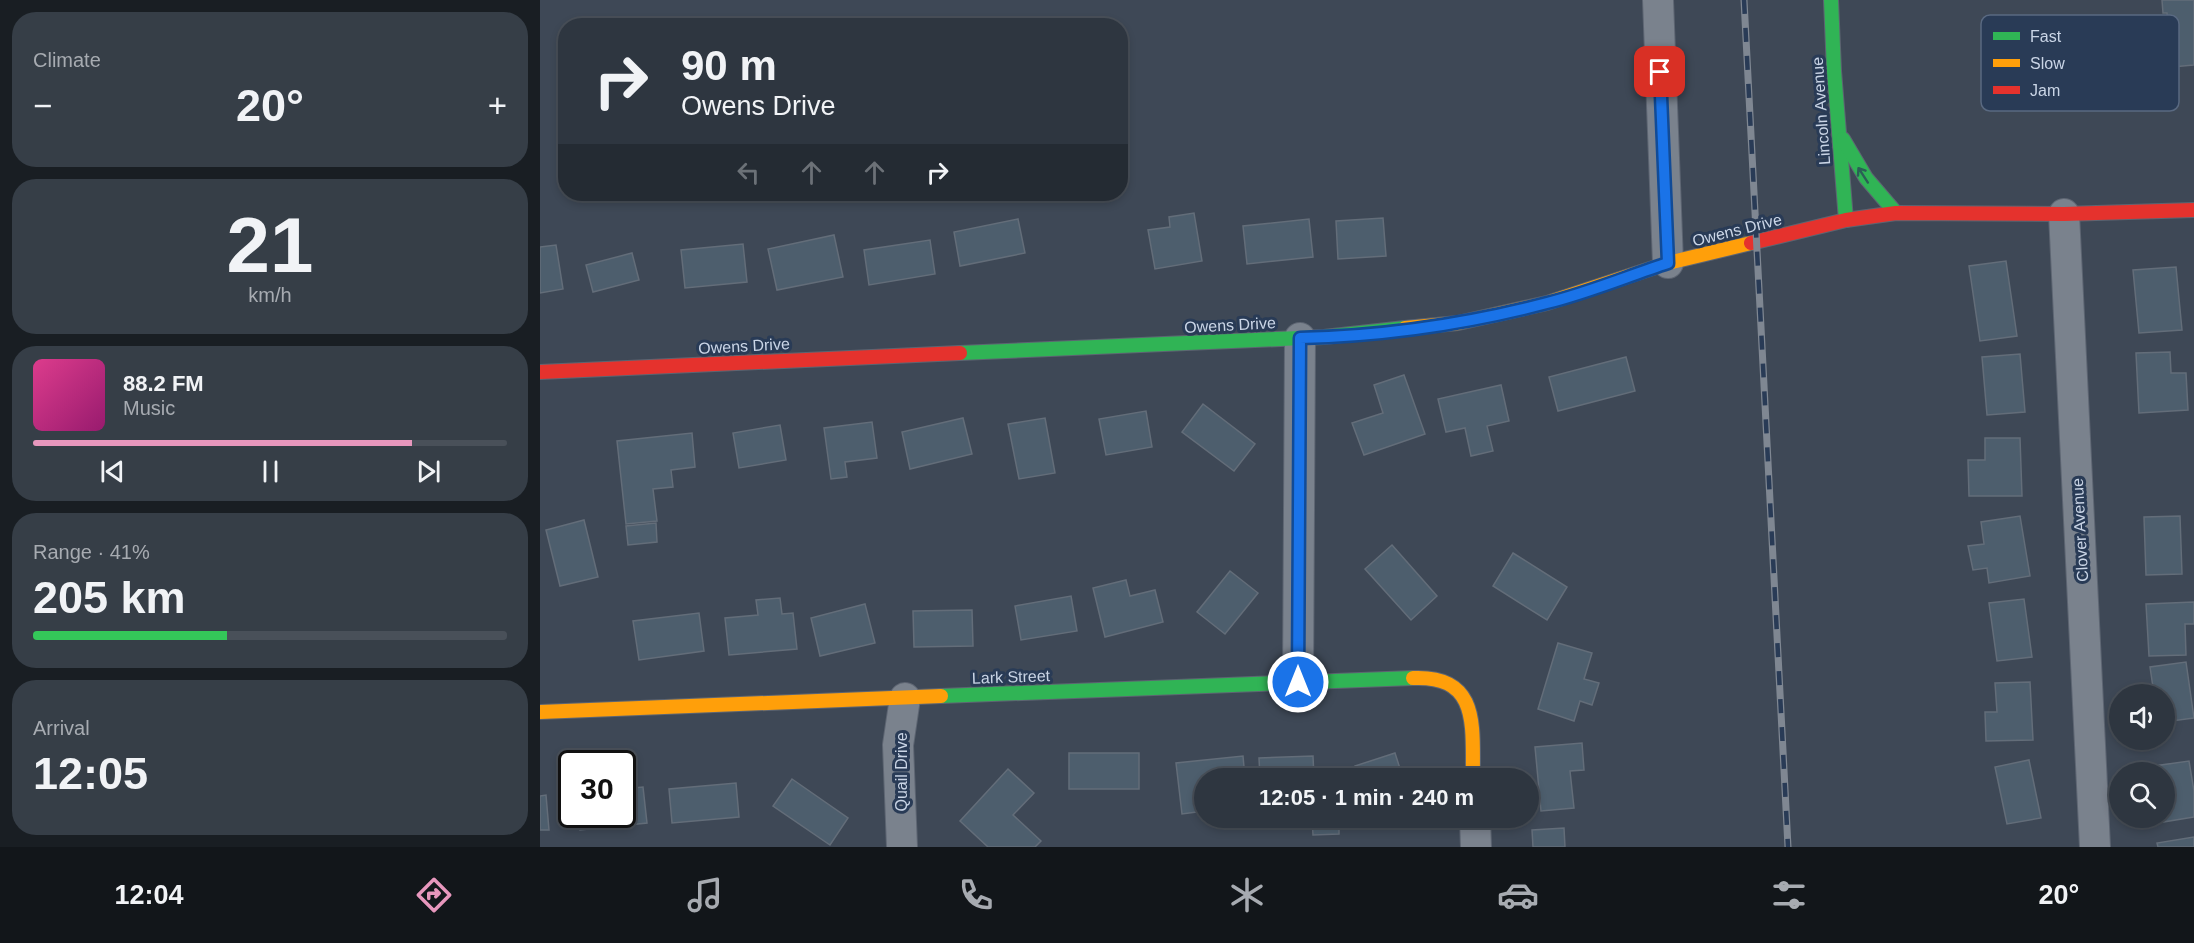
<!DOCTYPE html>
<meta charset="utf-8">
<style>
body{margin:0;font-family:Arial,sans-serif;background:#363e47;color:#f1f3f6;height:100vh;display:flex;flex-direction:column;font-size:22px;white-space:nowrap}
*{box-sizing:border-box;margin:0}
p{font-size:20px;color:#a7abb1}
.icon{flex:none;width:33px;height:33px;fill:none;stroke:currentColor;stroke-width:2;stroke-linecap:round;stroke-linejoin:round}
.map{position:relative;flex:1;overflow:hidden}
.side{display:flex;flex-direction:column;gap:12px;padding:12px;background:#191e23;width:540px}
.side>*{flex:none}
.hud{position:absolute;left:18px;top:18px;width:570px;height:183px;border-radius:24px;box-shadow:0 3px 9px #0003,0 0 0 2px #495059;background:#2e3640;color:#f1f3f6;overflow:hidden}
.controls{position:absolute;left:1569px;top:684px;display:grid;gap:12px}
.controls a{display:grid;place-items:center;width:66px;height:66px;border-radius:50%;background:#2e3640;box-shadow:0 3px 9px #0003,0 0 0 2px #495059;font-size:30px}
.speed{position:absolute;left:18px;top:750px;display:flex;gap:12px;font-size:30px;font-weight:700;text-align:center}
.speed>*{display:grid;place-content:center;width:78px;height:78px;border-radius:50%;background:#2e3640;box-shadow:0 3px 9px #0003,0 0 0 2px #495059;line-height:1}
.speed .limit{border:3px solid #111;border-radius:9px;background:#fff;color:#111}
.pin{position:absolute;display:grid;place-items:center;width:51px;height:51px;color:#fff;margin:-26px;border-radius:12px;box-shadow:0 3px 9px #0006}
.me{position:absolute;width:66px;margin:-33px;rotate:0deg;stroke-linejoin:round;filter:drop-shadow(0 0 4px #0008)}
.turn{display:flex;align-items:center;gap:21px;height:126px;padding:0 24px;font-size:27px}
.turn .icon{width:78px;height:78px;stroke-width:2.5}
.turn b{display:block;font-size:42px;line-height:51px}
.lanes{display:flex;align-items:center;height:57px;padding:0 24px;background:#0003;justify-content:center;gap:30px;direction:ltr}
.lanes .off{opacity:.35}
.big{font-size:45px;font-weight:600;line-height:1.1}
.side .widget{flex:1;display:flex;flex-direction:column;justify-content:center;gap:9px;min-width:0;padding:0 21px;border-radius:24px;background:#363e47}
.side .dial{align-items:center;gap:0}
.dial b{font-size:78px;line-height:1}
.song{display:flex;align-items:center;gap:18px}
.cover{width:72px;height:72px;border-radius:9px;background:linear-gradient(135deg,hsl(330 70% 55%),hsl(320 70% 35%))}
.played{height:6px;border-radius:3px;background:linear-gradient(90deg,#e797bd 80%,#495059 80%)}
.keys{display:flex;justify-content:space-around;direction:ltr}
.heat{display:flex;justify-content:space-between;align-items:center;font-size:33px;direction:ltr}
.charge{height:9px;border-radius:4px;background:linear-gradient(90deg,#34c759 41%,#495059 0)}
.trip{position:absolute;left:654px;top:768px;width:345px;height:60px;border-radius:30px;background:#2e3640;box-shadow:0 3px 9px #0003,0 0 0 2px #495059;font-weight:600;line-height:60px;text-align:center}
.menu{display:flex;height:96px;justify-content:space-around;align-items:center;background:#12161a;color:#a7abb1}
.menu .icon{width:42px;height:42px}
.menu .on{color:#e797bd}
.menu b{font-size:27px;color:#f1f3f6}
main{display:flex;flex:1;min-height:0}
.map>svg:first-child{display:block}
.building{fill:#4d5e6d;stroke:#636d79;stroke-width:1.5}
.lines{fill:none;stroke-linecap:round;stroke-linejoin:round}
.street-casing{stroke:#5d6572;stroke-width:32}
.fast-casing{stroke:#5d6572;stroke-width:16}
.slow-casing{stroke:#5d6572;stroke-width:16}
.jam-casing{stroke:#5d6572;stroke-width:16}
.street{stroke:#7a828d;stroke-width:30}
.fast{stroke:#30b455;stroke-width:14}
.slow{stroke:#ff9f0a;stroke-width:14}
.jam{stroke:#e5322d;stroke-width:14}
.rail-casing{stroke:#7f8792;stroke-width:7}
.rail{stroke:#293b56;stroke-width:4.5;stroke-dasharray:14;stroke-linecap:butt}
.oneway{stroke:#2b5f56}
.route-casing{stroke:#114b97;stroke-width:15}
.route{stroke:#1a73e8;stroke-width:10}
.labels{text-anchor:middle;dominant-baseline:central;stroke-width:6;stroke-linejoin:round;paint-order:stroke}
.street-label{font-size:16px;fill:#cad5e6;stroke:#293b56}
.key{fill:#293b56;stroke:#596981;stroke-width:1.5}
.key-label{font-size:16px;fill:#cad5e6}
</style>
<main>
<section class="side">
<div class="widget"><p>Climate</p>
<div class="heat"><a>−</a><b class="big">20°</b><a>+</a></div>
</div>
<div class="widget dial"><b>21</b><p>km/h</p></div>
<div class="widget">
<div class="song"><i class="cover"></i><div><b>88.2 FM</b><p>Music</p></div></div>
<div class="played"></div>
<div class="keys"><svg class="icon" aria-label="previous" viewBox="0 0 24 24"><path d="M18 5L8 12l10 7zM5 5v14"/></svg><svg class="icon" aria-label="pause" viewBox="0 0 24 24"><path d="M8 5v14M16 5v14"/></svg><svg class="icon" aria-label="next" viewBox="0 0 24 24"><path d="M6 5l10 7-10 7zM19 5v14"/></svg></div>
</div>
<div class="widget"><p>Range · 41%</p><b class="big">205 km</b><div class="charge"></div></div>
<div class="widget"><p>Arrival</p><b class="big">12:05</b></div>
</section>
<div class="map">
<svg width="1654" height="847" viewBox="0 0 1654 847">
<rect width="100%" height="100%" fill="#3e4856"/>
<!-- building -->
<g class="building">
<path d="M1622 0H1654V65L1632 67 1627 13H1623Z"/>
<path d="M654 213 662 261 615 269 608 230 630 227 629 217Z"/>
<path d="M843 218 846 256 798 259 796 221Z"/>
<path d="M478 219 485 253 420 266 414 232Z"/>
<path d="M769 219 773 257 707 264 703 226Z"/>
<path d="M294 235 303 277 237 290 228 249Z"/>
<path d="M390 240 395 274 329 285 324 250Z"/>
<path d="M203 244 207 282 145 288 141 250Z"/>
<path d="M16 245 23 289 0 293V247Z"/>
<path d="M92 253 99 280 53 292 46 265Z"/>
<path d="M1466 261 1477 336 1440 341 1429 266Z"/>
<path d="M1636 267 1642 330 1599 333 1593 270Z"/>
<path d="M1630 352 1631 373H1646L1648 410 1599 413 1596 353Z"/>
<path d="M1480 354 1485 412 1447 415 1442 357Z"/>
<path d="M1086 357 1095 391 1018 411 1009 377Z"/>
<path d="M864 375 885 434 824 455 812 423 843 413 834 385Z"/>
<path d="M961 385 969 421 947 426 953 451 931 456 925 428 906 432 898 399Z"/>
<path d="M663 404 715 444 694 471 642 432Z"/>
<path d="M606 411 612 447 566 455 559 419Z"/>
<path d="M423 418 432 454 370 469 362 432Z"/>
<path d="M505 418 515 473 479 479 468 424Z"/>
<path d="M332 422 337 458 305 462 307 477 291 479 284 428Z"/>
<path d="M240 425 246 460 199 468 193 433Z"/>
<path d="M152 433 155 467 131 470 133 487 113 489 117 521 86 524 77 441Z"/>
<path d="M1445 438H1480L1482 496H1429L1428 460H1445Z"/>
<path d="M1480 516 1490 576 1449 583 1447 568 1433 570 1428 546 1444 544 1441 522Z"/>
<path d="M1640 516 1642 574 1606 575 1604 517Z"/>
<path d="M44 520 58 577 20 586 6 530Z"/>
<path d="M116 523 117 542 88 545 86 526Z"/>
<path d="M852 545 897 596 871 620 825 569Z"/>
<path d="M973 553 1027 587 1007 620 953 586Z"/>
<path d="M690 571 718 593 685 634 657 612Z"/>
<path d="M586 580 590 596 615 590 623 622 565 637 553 588Z"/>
<path d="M531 596 537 631 481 640 475 606Z"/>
<path d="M240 598 242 614 253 613 257 649 189 655 185 618 218 615 216 600Z"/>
<path d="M1484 599 1492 657 1457 661 1449 603Z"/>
<path d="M1654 602V624H1645L1646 655 1609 656 1606 604Z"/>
<path d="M325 604 335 643 280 656 271 618Z"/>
<path d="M432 610 433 646 374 647 373 611Z"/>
<path d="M159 613 164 651 99 660 93 621Z"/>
<path d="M1018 643 1052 653 1044 679 1059 683 1052 705 1040 701 1034 721 998 709Z"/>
<path d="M1646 662 1654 718 1624 722V694H1614L1610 667Z"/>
<path d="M1490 682 1493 740 1446 741 1445 712H1457L1455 683Z"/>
<path d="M1042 743 1044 770 1030 771 1034 808 1001 811 995 747Z"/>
<rect x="529" y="753" width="70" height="36"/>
<path d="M855 753 863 778H819L815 766Z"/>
<path d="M703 756 705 778H664V811L642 814 636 763Z"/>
<path d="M773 756 774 778H720L719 758Z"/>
<path d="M1489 760 1501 818 1467 824 1455 767Z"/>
<path d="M1649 761 1654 791V817L1623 822 1624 772H1615L1614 766Z"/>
<path d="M468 769 494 793 473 815 501 841 495 847H448L420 821Z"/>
<path d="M252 779 308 818 290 845 233 806Z"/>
<path d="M196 783 199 817 132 823 129 789Z"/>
<path d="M103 787 107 823 40 830 38 814H82V789Z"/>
<path d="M6 795 9 830H0V796Z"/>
<path d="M772 818H799V834L773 835Z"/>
<path d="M1024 828 1025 847H993L992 830Z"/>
<path d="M1654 837V847H1618L1617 843Z"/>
</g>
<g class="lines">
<!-- street casing -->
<g class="street-casing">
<g id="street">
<path d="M1118 0 1128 263"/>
<path d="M1524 214 1555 847"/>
<path d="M758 682 760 338"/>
<path d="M935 818 936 847"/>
<path d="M362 847 358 745 365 698"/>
</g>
</g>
<!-- fast casing -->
<g class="fast-casing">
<g id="fast">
<path d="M1291 0 1294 71 1306 220"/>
<path d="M1303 139 1326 178 1356 213"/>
<path d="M420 353 784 337 865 328"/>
<path d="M401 696 873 678"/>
</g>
</g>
<!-- slow casing -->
<g class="slow-casing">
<g id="slow">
<path d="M865 328 918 323 1007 303 1128 263 1211 243"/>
<path d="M873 678C941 675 932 728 933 778"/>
<path d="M0 712 401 696"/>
</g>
</g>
<!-- jam casing -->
<g class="jam-casing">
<g id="jam">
<path d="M1211 243 1306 220 1356 213 1524 214 1654 210"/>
<path d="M0 372 420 353"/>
</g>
</g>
<!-- street -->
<use href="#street" class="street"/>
<!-- fast -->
<use href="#fast" class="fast"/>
<!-- slow -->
<use href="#slow" class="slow"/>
<!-- jam -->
<use href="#jam" class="jam"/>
<!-- rail casing -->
<g class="rail-casing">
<path id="rail" d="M1204 0 1248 847"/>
</g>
<!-- rail -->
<use href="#rail" class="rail"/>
</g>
<!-- one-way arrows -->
<defs><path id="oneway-shaft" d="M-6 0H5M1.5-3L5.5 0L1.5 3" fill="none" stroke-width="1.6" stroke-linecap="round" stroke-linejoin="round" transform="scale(1.5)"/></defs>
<use class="oneway" href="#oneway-shaft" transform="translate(1323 175) rotate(-123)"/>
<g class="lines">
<!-- route casing -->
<g class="route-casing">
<path id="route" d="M758 682 760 338C842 336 927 324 1007 303 1048 293 1088 276 1128 263L1120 72"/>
</g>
<!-- route -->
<use href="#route" class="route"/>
</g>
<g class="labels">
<!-- street labels -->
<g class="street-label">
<text transform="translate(1281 111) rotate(-94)">Lincoln Avenue</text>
<text transform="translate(1197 230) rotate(-14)">Owens Drive</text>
<text transform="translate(690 325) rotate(-3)">Owens Drive</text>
<text transform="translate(204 346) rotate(-3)">Owens Drive</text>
<text transform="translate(1540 530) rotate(-93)">Clover Avenue</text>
<text transform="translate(471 677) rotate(-2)">Lark Street</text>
<text transform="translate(361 772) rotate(-90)">Quail Drive</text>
</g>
</g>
<!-- legend -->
<rect x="1441" y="15" width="198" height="96" rx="9" class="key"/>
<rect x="1453" y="32" width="27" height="8" fill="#30b455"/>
<rect x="1453" y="59" width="27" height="8" fill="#ff9f0a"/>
<rect x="1453" y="86" width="27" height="8" fill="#e5322d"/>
<g class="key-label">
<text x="1490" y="42">Fast</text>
<text x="1490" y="69">Slow</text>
<text x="1490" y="96">Jam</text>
</g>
</svg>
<div class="controls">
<a><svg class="icon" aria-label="sound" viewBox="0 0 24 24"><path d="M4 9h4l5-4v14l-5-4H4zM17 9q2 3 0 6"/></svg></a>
<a><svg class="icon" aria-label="search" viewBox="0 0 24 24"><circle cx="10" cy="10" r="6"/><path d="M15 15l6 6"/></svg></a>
</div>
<div class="speed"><div class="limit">30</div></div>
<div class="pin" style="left:1120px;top:72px;background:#d93025"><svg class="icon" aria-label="arrive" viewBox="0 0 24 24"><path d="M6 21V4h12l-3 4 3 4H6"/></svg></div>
<svg class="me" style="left:758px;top:682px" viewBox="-20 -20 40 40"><circle r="17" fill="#1a73e8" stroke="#fff" stroke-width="3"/><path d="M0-11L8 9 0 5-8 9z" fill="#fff"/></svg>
<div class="trip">12:05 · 1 min · 240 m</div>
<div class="hud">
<div class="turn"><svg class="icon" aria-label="right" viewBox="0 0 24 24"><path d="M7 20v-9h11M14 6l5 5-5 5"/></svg><div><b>90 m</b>Owens Drive</div></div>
<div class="lanes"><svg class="icon off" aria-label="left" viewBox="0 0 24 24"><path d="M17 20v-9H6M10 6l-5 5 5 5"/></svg><svg class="icon off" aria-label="ahead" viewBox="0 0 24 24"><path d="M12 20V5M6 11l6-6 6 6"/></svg><svg class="icon off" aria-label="ahead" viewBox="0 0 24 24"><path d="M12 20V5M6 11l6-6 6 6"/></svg><svg class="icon" aria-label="right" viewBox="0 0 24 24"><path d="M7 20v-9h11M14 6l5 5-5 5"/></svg></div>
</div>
</div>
</main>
<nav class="menu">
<b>12:04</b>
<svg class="icon on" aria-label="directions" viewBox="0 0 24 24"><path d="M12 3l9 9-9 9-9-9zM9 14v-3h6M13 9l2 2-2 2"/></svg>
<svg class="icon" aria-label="music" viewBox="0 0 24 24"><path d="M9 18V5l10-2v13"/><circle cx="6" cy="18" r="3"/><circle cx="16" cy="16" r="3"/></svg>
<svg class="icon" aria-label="phone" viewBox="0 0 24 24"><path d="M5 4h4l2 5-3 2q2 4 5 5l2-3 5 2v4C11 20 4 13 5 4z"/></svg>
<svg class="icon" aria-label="climate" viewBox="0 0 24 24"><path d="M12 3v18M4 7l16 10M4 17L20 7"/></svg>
<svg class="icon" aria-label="car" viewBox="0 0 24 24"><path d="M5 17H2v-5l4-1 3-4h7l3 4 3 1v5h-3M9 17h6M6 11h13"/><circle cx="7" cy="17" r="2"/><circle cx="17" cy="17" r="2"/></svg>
<svg class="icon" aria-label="filters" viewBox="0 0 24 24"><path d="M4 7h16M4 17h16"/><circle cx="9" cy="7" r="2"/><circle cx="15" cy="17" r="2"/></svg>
<b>20°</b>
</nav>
